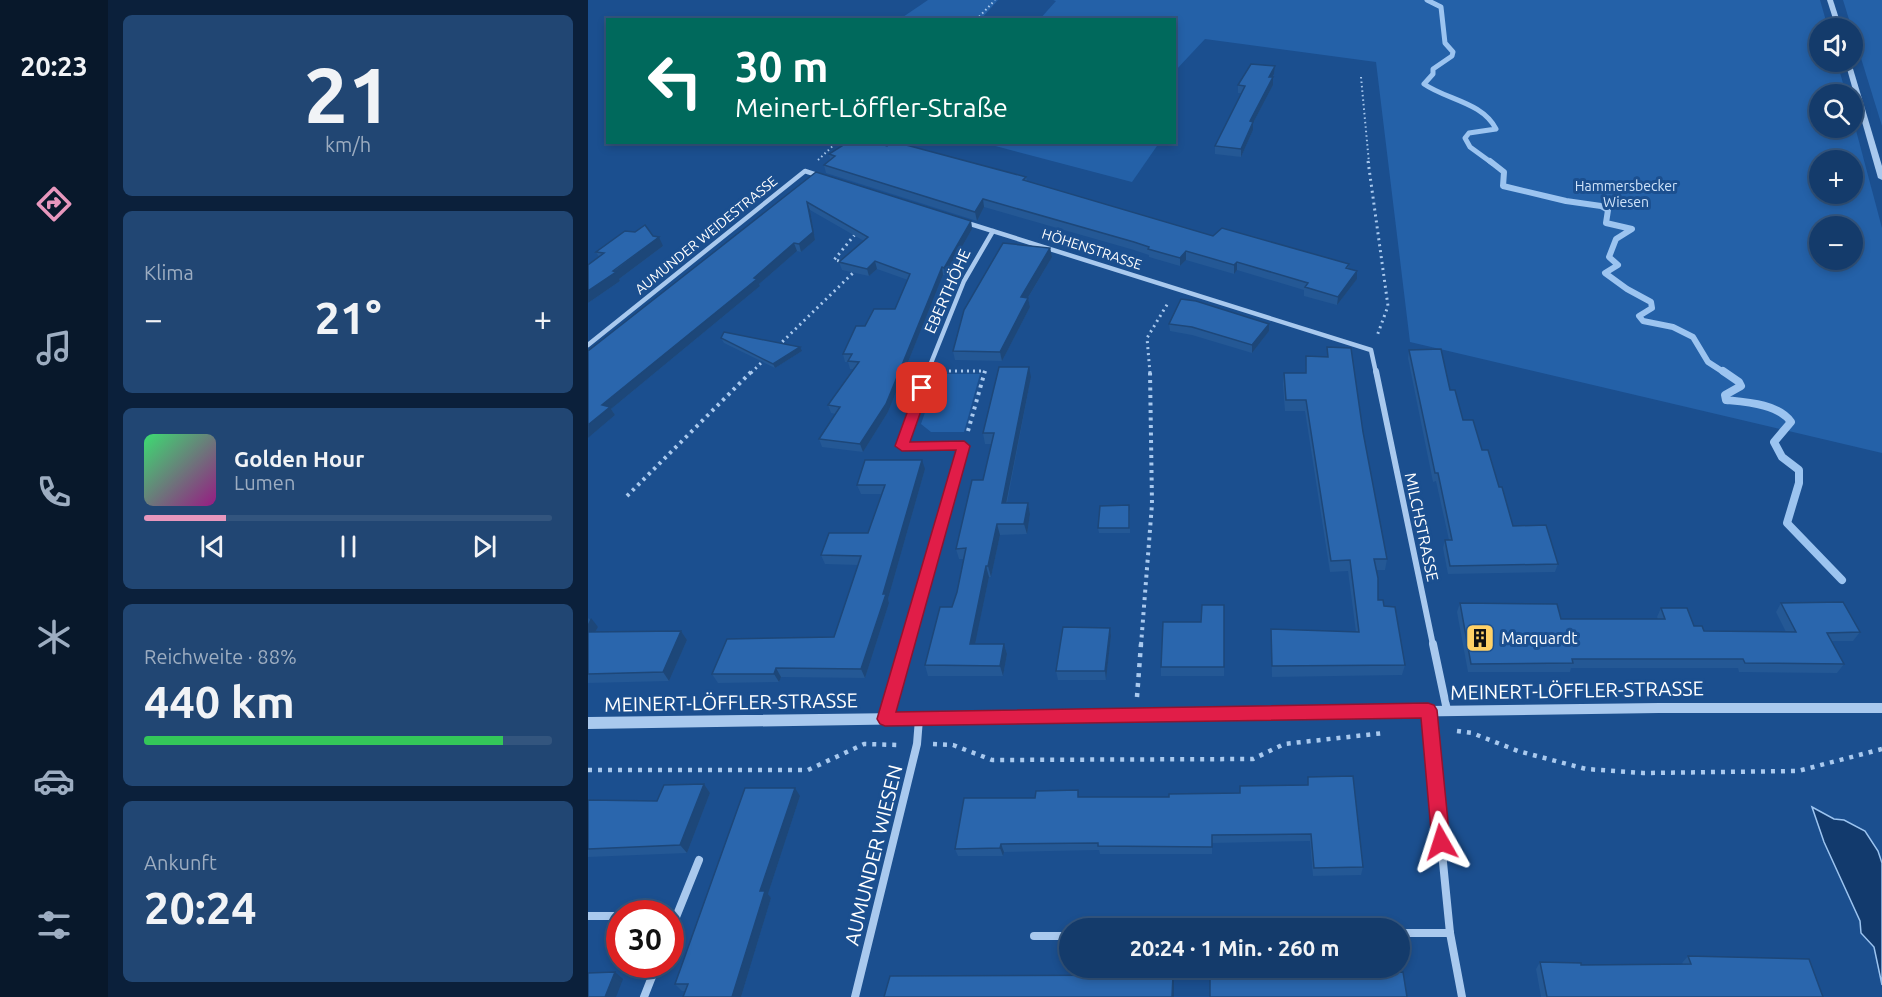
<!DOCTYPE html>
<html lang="de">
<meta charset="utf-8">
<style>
body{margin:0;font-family:Ubuntu,sans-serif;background:#214673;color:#f1f3f6;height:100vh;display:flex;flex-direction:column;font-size:22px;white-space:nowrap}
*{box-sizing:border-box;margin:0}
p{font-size:20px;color:#9dadc1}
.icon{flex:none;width:33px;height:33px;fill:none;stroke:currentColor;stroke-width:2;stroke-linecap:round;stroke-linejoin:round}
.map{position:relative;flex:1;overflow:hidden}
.panel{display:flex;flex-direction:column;gap:15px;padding:15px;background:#0b203b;width:480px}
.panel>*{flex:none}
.top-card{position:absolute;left:18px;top:18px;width:570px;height:126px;border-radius:0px;box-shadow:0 3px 9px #0003,0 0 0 2px #33557e;background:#00695c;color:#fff;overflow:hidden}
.buttons{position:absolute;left:1221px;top:18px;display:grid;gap:12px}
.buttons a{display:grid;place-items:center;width:54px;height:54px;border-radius:50%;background:#143b6b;box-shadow:0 3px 9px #0003,0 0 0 2px #33557e;font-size:30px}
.speed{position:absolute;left:18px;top:900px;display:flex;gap:12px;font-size:30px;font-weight:700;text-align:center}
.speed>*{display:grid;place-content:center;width:78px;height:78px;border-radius:50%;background:#143b6b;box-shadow:0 3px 9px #0003,0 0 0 2px #33557e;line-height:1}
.speed .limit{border:9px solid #d22;background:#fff;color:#111}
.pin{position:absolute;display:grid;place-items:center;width:51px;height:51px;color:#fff;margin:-26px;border-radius:12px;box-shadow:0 3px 9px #0006}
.me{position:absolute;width:66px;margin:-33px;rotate:354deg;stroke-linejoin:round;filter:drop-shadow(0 0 4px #0008)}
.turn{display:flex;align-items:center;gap:21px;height:126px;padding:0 30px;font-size:27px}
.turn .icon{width:78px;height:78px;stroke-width:2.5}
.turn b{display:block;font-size:42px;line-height:51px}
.big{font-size:45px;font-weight:700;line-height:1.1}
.panel .card{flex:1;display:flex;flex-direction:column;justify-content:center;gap:9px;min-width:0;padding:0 21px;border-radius:9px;background:#214673}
.panel .dial{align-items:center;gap:0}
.dial b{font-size:78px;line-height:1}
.song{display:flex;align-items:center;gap:18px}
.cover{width:72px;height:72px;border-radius:9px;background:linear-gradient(135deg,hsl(140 70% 55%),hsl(310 70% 35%))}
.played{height:6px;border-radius:3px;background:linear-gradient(90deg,#e797bd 20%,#33557e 20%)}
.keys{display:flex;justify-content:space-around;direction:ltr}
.heat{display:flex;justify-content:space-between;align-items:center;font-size:33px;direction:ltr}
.charge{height:9px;border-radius:4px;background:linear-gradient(90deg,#34c759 88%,#33557e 0)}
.trip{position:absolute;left:471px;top:918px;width:351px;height:60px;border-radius:30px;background:#143b6b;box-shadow:0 3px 9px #0003,0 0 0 2px #33557e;font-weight:700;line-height:60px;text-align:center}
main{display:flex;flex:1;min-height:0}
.dock{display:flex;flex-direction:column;width:108px;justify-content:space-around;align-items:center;background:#08182b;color:#9dadc1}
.dock .icon{width:42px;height:42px}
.dock .active{color:#e797bd}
.dock b{font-size:27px;color:#f1f3f6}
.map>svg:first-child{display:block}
.green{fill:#2461a8;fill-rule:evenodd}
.water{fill:#123a6d;stroke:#9cc4f0;stroke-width:1.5}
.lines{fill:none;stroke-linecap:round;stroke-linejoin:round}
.stream-far2{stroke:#9cc4f0;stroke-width:5}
.stream-far1{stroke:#9cc4f0;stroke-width:6}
.stream{stroke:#9cc4f0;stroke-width:8}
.path-far3{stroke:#a9c9ee;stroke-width:2;stroke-dasharray:1.5 3;stroke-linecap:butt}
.path-far2{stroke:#a9c9ee;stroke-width:3;stroke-dasharray:2 4;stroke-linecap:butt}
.path-far1{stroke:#a9c9ee;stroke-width:4;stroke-dasharray:3 4.5;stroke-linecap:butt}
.path{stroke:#a9c9ee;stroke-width:4.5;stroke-dasharray:4 6;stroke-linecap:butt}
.minor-far2{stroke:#a9c9ee;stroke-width:4.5}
.minor-far1{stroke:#a9c9ee;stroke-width:6}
.minor{stroke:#a9c9ee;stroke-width:8}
.tertiary{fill:#a9c9ee;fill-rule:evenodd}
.wall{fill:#245895}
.shaded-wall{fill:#1d4779}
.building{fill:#2a66ad;stroke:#1d4779;stroke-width:1.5}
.route{fill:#e11d48;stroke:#92132f;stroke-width:1.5}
.labels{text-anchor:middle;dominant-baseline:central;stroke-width:6;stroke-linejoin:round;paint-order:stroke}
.far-park-label{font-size:14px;fill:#cfe3fa;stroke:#1b4f8f}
.far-street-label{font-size:14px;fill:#fff;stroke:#1b4f8f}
.street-label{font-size:16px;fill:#fff;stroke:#1b4f8f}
.poi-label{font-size:16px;fill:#fff;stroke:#1b4f8f;text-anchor:start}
.near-street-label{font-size:20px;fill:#fff;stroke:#1b4f8f}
</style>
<main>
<nav class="dock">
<b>20:23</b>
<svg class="icon active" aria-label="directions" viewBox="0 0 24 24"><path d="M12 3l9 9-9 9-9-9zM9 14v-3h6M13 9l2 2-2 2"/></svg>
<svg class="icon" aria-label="music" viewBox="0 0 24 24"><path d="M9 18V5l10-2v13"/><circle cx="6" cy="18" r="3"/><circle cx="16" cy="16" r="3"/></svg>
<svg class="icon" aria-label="phone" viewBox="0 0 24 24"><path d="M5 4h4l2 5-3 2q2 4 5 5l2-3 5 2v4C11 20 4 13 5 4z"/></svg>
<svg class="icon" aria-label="climate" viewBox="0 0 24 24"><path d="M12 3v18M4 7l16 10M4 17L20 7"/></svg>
<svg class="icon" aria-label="car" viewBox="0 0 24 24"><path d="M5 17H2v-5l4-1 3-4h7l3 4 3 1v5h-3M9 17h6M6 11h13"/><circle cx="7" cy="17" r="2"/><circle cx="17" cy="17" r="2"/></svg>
<svg class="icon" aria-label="filters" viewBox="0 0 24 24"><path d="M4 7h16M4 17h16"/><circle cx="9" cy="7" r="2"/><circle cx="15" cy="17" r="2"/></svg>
</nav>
<section class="panel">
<div class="card dial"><b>21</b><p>km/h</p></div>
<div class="card"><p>Klima</p>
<div class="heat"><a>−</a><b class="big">21°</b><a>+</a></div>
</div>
<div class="card">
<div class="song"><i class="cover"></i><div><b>Golden Hour</b><p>Lumen</p></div></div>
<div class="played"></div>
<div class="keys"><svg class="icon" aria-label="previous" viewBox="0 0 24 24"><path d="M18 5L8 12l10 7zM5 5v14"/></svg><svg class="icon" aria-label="pause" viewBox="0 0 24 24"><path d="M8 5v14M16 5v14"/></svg><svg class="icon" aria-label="next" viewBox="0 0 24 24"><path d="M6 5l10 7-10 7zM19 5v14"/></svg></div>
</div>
<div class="card"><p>Reichweite · 88%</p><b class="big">440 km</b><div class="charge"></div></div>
<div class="card"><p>Ankunft</p><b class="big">20:24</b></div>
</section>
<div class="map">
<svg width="1294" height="997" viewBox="0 0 1294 997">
<rect width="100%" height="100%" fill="#1b4f8f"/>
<!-- green -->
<g class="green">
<path d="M340 0H410L393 19H312Z"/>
<path d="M465 0H1232L1240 28H1232V62H1249L1258 94H1232V128H1264L1265 119 1294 228V453L822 342 788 62 617 39 587 71 586 20H451L468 1ZM1232 160H1264V194H1232ZM1232 226H1264V260H1232Z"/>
<path d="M1255 0H1294V126Z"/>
<path d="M396 143 571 142V143L544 182Z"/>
<path d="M350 374H392L376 432H343L333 424Z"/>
</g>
<!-- water -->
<path class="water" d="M1224 807 1246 819 1256 820 1277 831 1290 851 1294 863V985L1286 947 1273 933 1272 921 1236 842Z"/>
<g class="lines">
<!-- stream-far2 -->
<path class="stream-far2" d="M839 0 853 7 857 43 865 52 864 56 845 69V74L836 84C859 100 894 102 908 129L881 133 877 138 882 147 904 163"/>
<!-- stream-far1 -->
<path class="stream-far1" d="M902 161 916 172 915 186 978 201 1013 206 1020 210 1018 223 1044 229 1028 239 1021 257 1030 265 1017 273 1039 289 1063 302 1064 308 1051 316 1055 321 1085 327 1105 337 1120 362 1137 373"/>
<!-- stream -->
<path class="stream" d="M1135 371 1151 382 1153 386 1137 395 1138 400C1158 402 1191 404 1203 422L1186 442 1194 457 1211 470V483L1199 523 1254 580"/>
<!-- path-far3 -->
<g class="path-far3">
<path d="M388 20 407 0"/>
<path d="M773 77 781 163"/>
<path d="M230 160 249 142"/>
</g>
<!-- path-far2 -->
<g class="path-far2">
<path d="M780 161 800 306 789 336"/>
<path d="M257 262 246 260 269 232"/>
<path d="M190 346 268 270"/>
<path d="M355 371H397L396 373"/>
<path d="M163 373 176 360"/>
<path d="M562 373 559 338 580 303"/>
</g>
<!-- path-far1 -->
<g class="path-far1">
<path d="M380 431 397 371"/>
<path d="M39 496 164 371"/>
<path d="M553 645 564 504 562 371"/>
</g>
<!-- path -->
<g class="path">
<path d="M549 697 553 644"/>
<path d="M869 731 884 733 930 751 998 769 1055 773 1210 771 1294 749"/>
<path d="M345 744 365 745 404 760 665 759 696 744 796 733"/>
<path d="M0 770H220L276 744 311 745"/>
</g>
<!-- minor-far2 -->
<g class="minor-far2">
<path d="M376 222 783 350 788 373"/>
<path d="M0 345 217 171 232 176"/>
<path d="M339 373 376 281 405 231"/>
</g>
<!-- minor-far1 -->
<g class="minor-far1">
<path d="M788 371 845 645"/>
<path d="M319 645 376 446H314L340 371"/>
</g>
<!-- minor -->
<g class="minor">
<path d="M845 644 859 710"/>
<path d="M840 711 862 933 874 997"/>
<path d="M298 718 319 644"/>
<path d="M0 916H32"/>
<path d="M82 932 111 860"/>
<path d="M812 933H862"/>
<path d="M446 936H482"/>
<path d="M56 997 69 964"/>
<path d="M267 997 329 744 331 719"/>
</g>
<!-- tertiary -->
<g class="tertiary">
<path d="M1239 0H1245L1254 28H1248Z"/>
<path d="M1257 62H1263L1294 166V180L1290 178Z"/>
<path d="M1071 703H1294V713H1071L0 729V717Z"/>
</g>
</g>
<!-- wall -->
<g class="wall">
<path d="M687 66 686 74 685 77V85L665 123V130L653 157 627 154V146L653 93H650V85Z"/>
<path d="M299 146 438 177 439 181 625 236 761 264 760 268 769 271V279L749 305 716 296V290L649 270 646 274 598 260 592 266 561 257V255L546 250 396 207 389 221 238 173 236 165 242 159 241 154Z"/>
<path d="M228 172 383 221 384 229 358 275H355L300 412 275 452 234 447 231 439 248 414 243 413 240 405 265 369H262L260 362H257L255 354 277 326 307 309 320 280 289 269 281 276 254 270 251 262 276 241 222 210 227 240 213 252 209 251 171 284 172 286 23 409 27 415 0 438V351Z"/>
<path d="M65 236 75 246 31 279 32 281 0 303V265L11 257 8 252Z"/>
<path d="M462 248 464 257 440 298 442 307 414 361 367 360 365 351Z"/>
<path d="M581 324 681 331 664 353 604 335 582 331Z"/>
<path d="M133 338 214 351 187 368 136 343Z"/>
<path d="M739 347 775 432 799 559 797 570H789L790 600 796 606 817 665 814 675 684 677 683 629 768 632 760 571 742 572 717 411H697L695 384 696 373H717L718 356 739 357Z"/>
<path d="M821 350 862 390 875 420 894 450 911 487 925 526 970 564 967 572 860 574 855 548 857 540H861L848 481 845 482 820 358Z"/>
<path d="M443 377 419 503H440L442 514 439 534 412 535 403 577H401L387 644H416L419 654 415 676H340L337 665 364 607 369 592 376 559H371L368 549 395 480 403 444H397L395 433Z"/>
<path d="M337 469 300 599 301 603 277 678 193 677 191 682 130 683 124 674 246 637 270 565 237 564 233 555 280 533 293 494H273L269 485Z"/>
<path d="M542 510V533H511L510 528Z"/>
<path d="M872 603 973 619H1070L1069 617 1073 608 1116 631 1198 632 1188 612 1193 603 1272 632 1265 641H1244L1256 664 1249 673 1151 672 1150 668H983L982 672H880L869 612Z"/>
<path d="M636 605V676H573V667L613 622Z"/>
<path d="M0 618 10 627 7 632 93 631 99 640 81 681 0 683Z"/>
<path d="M522 628 523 636 518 680H470L468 671Z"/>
<path d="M720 777 775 867 773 875 725 876 722 841 624 843V854H512L511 850 416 852 415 856H370L367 849 447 798 492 797H581L652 793 719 785Z"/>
<path d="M116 784 122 793 99 853 0 857V800L69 801Z"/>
<path d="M212 796 180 894 183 898 153 997H95L97 991H94L87 984Z"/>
<path d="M1100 956 1235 997H953L948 969 952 962 993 965 1095 964 1094 963Z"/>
</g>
<!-- shaded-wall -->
<g class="shaded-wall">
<path d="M687 66 686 74 681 85V77Z"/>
<path d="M685 77V85L665 123V130L653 157V149L662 121Z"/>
<path d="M395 199 396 207 389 221 387 212Z"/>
<path d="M219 202 222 210 227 240 213 252 211 244Z"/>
<path d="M383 221 384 229 358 275 356 268Z"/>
<path d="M71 237 75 246 31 279 32 281 0 303V291Z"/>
<path d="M206 243 209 251 171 284 172 286 23 409 27 415 0 438V425L14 405Z"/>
<path d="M462 248 464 257 435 306 433 297Z"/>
<path d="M598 251V260L592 266V258Z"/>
<path d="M287 261 289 269 281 276 279 269Z"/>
<path d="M649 262V270L646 274V265Z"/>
<path d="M354 267 355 275 300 412 275 452 272 444Z"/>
<path d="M769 271V279L749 305 750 297Z"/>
<path d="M440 298 442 307 414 361 412 352Z"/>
<path d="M681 324V331L664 353V345Z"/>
<path d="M212 347 214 351 187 368 185 364Z"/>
<path d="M441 367 443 377 416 514 414 503Z"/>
<path d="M334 460 337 469 300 599 301 603 277 678 273 669Z"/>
<path d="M440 503 442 514 439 534 436 524Z"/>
<path d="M409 524 412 535 403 577 400 566Z"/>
<path d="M398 566 401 577 385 654 382 644Z"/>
<path d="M3 618 10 627 2 641 0 638V624Z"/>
<path d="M522 628 523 636 518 680 517 671Z"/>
<path d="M93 631 99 640 81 681 75 672Z"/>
<path d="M416 644 419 654 415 676 412 666Z"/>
<path d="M188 668 193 677 191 682 186 674Z"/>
<path d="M116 784 122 793 99 853 92 845Z"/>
<path d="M207 788 212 796 180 894 183 898 153 997H144L172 891Z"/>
<path d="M413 844 416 852 415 856 412 848Z"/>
<path d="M27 972 35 979 28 997H17Z"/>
<path d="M585 975 586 982V997H584Z"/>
</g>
<!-- building -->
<g class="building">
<path d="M409 17 440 19 406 20Z"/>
<path d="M663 64 687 66 681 77H685L662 121 665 122 653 149 627 146 657 86 650 85Z"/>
<path d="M260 142H287L299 146 305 142H307L438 177 435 180 625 236 634 228 761 264 758 268 769 271 750 297 717 287 720 283 649 262 646 265 598 251 592 258 560 249 561 247 546 242 395 199 387 212 236 165 247 156 241 154Z"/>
<path d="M228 172 383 221 356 268 354 267 298 404 272 444 231 439 252 407 240 405 271 362 260 361 264 354H255L268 326H277L286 309H307L322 274 287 261 279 269 251 262 280 237 219 202 225 232 211 244 206 243 166 278 169 279 14 405 22 407 0 425V351Z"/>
<path d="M57 225 65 236 71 237 25 271 28 272 0 291V265L16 253 8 252 37 231 47 232Z"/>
<path d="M415 243 462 248 433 297 440 298 412 352 365 351 376 310Z"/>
<path d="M593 299 608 301 681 324 664 345 604 327 581 324Z"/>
<path d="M136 332 212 347 185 364 133 338Z"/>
<path d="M739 347 763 348 775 432 799 559H786L790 578V600H795L796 606 807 607 817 665 684 666 683 629 771 632 762 560 743 561 718 400H698L696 373H718V356L740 357Z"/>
<path d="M853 349 862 390H867L875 420H885L894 450H900L911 487H914L925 526 958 525 970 564 862 566 857 540H864L850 473H847L821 350Z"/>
<path d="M411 367H441L414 503H440L436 524H409L400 566H398L382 644H416L412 666 337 665 352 607H364L369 592 378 548 368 549 384 480H395L406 433H395Z"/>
<path d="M277 460H334L295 594H298L273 669 188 668 186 674H124L139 639 246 637 273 556 233 555 241 533H280L297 485H269Z"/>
<path d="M541 505V528H510L512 506Z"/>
<path d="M1255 602 1272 632 1239 633 1256 664 1157 663 1155 659H984L985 663 883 664 872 603 969 604 973 619H1077L1073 608H1099L1106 626H1114L1116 631 1208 632 1193 603Z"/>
<path d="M614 605H636V667H573L575 622H613Z"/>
<path d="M475 627 522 628 517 671H468Z"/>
<path d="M93 631 75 672 0 674V632Z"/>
<path d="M765 776 775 867 726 868 723 834 624 835V847L510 846V843L413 844 412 848 367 849 376 798H447L448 791 490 790V797H581V794L652 793V786L720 785V777Z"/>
<path d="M116 784 92 845 0 849V800L69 801 76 785Z"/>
<path d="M157 788H207L172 891H177L144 997H95L100 984H87Z"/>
<path d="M1100 956 1221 959 1235 997H959L952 962 993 963V965L1103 964Z"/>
<path d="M27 972 17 997H0V973Z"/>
<path d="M815 972 819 997H622V976Z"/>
<path d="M585 975 584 997H296L302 976Z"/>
</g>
<!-- route -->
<path class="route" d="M334 384 341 388 322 442 376 441 382 446 308 712 840 703 846 705 849 710 862 842 860 848 853 850 847 848 844 842 833 718 297 726 292 724 289 719 368 450 314 451 307 446 328 388Z"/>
<!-- icons -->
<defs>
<g id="building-square" transform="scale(1.5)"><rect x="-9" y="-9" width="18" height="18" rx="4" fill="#ffd166" stroke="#1b4f8f"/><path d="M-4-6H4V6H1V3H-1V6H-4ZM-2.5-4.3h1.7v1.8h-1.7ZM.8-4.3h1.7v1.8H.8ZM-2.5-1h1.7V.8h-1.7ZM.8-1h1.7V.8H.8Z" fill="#111"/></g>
</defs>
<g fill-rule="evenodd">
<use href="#building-square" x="892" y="638"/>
</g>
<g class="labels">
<!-- far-park labels -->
<g class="far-park-label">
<text x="1038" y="186">Hammersbecker<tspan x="1038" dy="16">Wiesen</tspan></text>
</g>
<!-- far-street labels -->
<g class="far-street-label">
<text transform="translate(118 235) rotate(-39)">AUMUNDER WEIDESTRASSE</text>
<text transform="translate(504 249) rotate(18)">HÖHENSTRASSE</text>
</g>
<!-- street labels -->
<g class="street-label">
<text transform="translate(359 291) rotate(-66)">EBERTHÖHE</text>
<text transform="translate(834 527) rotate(78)">MILCHSTRASSE</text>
</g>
<!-- poi labels -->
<g class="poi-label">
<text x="913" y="638">Marquardt</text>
</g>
<!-- near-street labels -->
<g class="near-street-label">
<text transform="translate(989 690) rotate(-1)">MEINERT-LÖFFLER-STRASSE</text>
<text transform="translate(143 702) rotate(-1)">MEINERT-LÖFFLER-STRASSE</text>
<text transform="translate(285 855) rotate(-76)">AUMUNDER WIESEN</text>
</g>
</g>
</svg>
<div class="buttons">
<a><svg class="icon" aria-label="sound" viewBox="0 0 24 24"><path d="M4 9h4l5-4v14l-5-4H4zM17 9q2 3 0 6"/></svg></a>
<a><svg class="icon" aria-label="search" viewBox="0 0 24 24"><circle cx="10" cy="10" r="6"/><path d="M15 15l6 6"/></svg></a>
<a>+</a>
<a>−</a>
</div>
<div class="speed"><div class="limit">30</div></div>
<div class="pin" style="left:334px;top:388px;background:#d93025"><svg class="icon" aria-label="arrive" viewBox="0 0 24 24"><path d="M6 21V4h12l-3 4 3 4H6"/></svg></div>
<svg class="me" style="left:853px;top:842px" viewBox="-20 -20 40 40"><path d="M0-17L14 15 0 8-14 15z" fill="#e11d48" stroke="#fff" stroke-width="4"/></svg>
<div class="trip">20:24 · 1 Min. · 260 m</div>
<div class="top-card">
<div class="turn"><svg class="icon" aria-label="left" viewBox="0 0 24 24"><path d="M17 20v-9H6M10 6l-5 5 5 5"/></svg><div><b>30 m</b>Meinert-Löffler-Straße</div></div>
</div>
</div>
</main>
